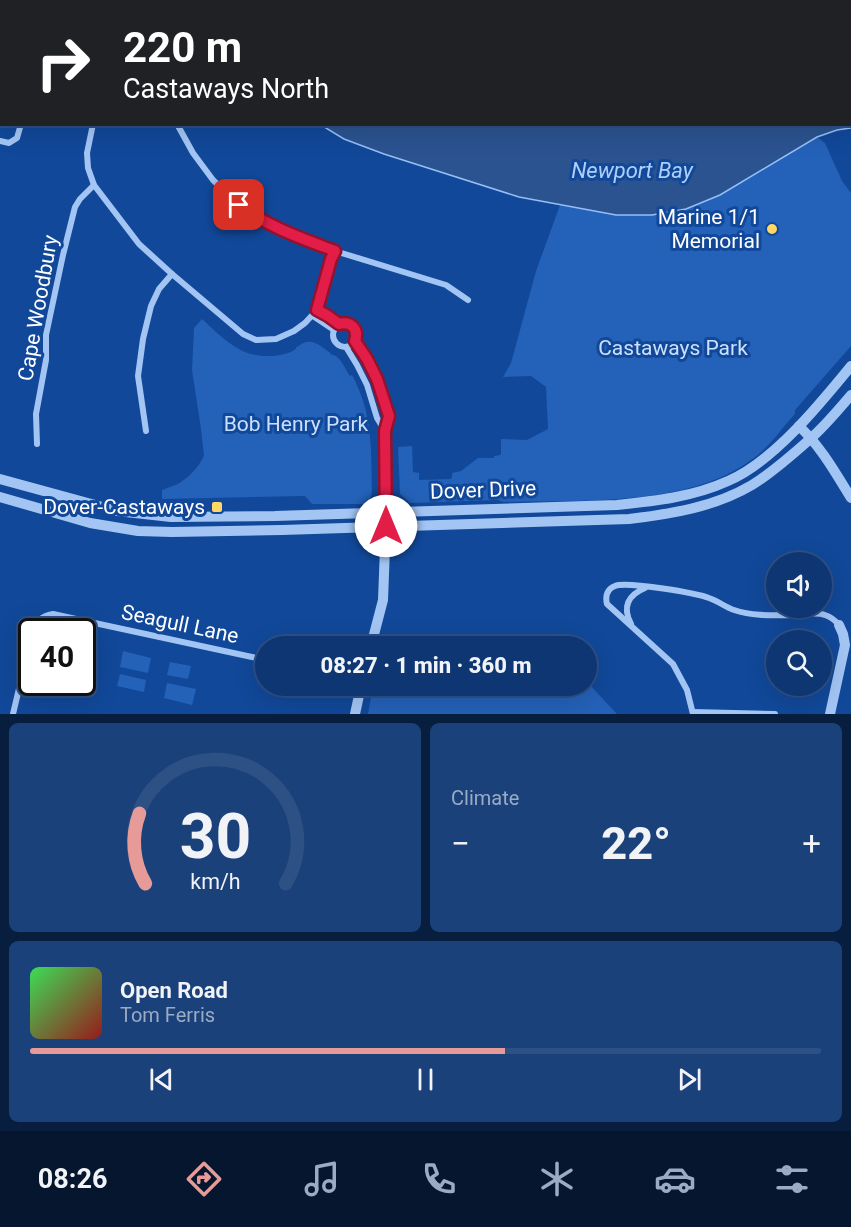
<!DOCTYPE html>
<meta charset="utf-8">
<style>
body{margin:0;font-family:Roboto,sans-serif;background:#1b417b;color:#f1f3f6;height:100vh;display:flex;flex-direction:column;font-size:22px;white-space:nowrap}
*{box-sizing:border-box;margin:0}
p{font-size:20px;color:#9aabc4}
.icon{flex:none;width:33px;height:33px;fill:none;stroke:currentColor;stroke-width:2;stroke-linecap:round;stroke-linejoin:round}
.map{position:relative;height:714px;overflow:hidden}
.details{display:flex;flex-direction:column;gap:9px;padding:9px;background:#071e3f;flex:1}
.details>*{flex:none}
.top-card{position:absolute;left:0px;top:0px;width:852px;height:126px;box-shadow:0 6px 24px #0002,0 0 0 2px #2d5085;background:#202124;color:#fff;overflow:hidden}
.tools{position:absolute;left:766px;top:552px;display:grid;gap:12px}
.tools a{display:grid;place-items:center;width:66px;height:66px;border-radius:50%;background:#0d3673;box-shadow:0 6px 24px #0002,0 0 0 2px #2d5085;font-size:30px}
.speed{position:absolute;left:18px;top:618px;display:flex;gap:12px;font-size:30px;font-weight:700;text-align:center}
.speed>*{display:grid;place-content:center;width:78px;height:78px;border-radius:50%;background:#0d3673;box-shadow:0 6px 24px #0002,0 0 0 2px #2d5085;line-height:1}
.speed .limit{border:3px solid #111;border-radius:9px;background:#fff;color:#111}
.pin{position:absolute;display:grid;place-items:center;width:51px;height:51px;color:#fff;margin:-26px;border-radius:12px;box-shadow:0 3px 9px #0006}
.me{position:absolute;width:66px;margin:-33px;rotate:0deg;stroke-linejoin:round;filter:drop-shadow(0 0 4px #0008)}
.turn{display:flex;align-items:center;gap:21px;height:126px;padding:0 24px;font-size:27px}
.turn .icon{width:78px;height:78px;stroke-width:2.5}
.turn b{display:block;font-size:42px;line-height:51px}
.big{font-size:45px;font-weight:800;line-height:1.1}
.details .widget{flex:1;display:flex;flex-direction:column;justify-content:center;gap:9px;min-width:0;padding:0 21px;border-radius:9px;background:#1b417b}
.details .dial{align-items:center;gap:0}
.dial svg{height:156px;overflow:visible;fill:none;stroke:#2d5085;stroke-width:7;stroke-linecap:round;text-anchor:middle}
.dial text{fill:#f1f3f6;stroke:none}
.song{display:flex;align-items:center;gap:18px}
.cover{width:72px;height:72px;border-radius:9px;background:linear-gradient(135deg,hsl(130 70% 55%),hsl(0 70% 35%))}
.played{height:6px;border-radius:3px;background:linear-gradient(90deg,#e69b98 60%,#2d5085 60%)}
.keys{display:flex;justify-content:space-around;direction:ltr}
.heat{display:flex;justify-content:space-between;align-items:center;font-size:33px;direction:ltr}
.details .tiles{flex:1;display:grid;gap:9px;grid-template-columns:1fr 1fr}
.widget:last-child{grid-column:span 2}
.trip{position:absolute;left:255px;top:636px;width:342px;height:60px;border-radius:30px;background:#0d3673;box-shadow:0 6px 24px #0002,0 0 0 2px #2d5085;font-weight:800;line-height:60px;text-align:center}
.tab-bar{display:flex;height:96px;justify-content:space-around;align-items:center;background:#05162e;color:#9aabc4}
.tab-bar .icon{width:42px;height:42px}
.tab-bar .selected{color:#e69b98}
.tab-bar b{font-size:27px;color:#f1f3f6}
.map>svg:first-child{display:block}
.green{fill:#2461b8}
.water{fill:#2b5390;stroke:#95bff7;stroke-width:1.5}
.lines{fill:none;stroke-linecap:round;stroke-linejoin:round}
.minor{stroke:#a3c5f4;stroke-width:6}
.tertiary{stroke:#a3c5f4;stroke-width:10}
.route-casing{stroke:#92132f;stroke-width:15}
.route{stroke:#e11d48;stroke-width:10}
.poi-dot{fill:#ffd866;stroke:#114899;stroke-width:2}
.labels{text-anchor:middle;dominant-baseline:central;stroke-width:6;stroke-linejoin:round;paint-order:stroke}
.poi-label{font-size:21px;fill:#fff;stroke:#114899;text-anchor:end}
.street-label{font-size:21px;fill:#fff;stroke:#114899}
.park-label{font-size:21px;fill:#cbe0fe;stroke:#114899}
.water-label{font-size:22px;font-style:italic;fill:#afcffa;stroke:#114899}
</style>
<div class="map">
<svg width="851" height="714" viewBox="0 0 851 714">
<rect width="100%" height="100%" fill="#114899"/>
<!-- green -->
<g class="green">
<path d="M817 137 825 143 842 181 851 193V346L795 410V414C780 430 769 448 751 460 688 507 579 500 503 502L498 500 410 503 400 494 398 447 412 446 413 472 419 473V480L451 479 452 477V473L461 471 478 458H494V456L500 455 501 454V439L527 440 548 429 546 387 531 376 503 377 511 363 536 271 560 205 616 215H652L686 209 720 195Z"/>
<path d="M202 319C215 331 234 350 251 354 264 357 281 357 293 351 299 347 293 349 300 345 311 337 320 345 329 352 335 358 329 352 337 357 342 361 346 370 350 376L352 375C373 414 371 448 372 490 372 497 370 502 363 504H312L305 496 162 499V490L178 484 189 476 198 466 204 456 201 429 192 370 194 328Z"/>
<path d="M123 651 151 658 148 673 120 667Z"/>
<path d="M170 662 191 666 188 679 167 675Z"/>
<path d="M120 674 146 680 144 692 117 686Z"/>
<path d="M587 682 617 714H368L373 686H586Z"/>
<path d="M167 683 196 689 192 705 164 698Z"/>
</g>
<!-- water -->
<path class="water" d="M223 0H851V128L837 130 817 137 720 195 686 209 652 215H616L519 197 384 154 344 139 321 125 850 124V2H223Z"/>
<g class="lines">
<!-- minor -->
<g class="minor">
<path d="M99 1V2"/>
<path d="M93 124 87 153 88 168 94 185 139 244 172 274 243 334 256 340 276 339 294 331 305 323 317 310 331 259 335 251"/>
<path d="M177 124 193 153 213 180 239 205 267 224 293 236 335 251 446 285 468 300"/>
<path d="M0 141 9 143 17 138 21 124"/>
<path d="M317 310 328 316 339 324"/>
<path d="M313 316 334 330"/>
<circle cx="345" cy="335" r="12"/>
<path d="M355 341 367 359 377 379 389 416 385 431 386 513"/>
<path d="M346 347 357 365 367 385 377 418 385 431"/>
<path d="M146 431 138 376 143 339 151 306 159 289 172 274"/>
<path d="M37 444 36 414 46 360V335L63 255 75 207 80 199 94 185"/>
<path d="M631 624C622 607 628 595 645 588"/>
<path d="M32 632C35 621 42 616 53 614L266 660"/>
<path d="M693 712 775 714"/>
<path d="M13 714 32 634"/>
<path d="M693 714 687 690 673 664 607 604C605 596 607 589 615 586 626 581 696 593 709 598 718 601 725 607 734 610 755 617 776 615 798 615 806 614 817 612 825 615 831 617 835 620 839 625"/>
</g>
<!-- tertiary -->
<g class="tertiary">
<path d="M799 426C821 447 835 472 851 498"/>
<path d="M0 479 117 511 171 517 275 516 617 505C655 501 693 497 728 481 773 462 820 404 851 366"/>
<path d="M0 497 90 523 138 531 172 532 282 530 629 519C671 514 715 507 752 485 773 472 792 455 810 439 825 426 838 410 851 395"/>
<path d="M371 646 383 600 386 522"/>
<path d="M355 714 361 686"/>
<path d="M830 714 845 645 843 634 839 625"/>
</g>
</g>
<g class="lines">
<!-- route casing -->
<g class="route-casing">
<path id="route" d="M239 205C268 227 301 238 335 251L331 259 317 310 328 316 339 324C351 321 359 329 355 341L367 359 377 379 389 416 385 431 386 526"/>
</g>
<!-- route -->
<use href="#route" class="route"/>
</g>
<!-- markers -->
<g class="poi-dot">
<circle cx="772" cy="229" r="6"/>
<rect x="211" y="501" width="12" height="12" rx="3"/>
</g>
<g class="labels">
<!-- poi labels -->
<g class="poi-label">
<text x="760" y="217">Marine 1/1<tspan x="760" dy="24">Memorial</tspan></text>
<text x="205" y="507">Dover-Castaways</text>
</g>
<!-- street labels -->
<g class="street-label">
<text transform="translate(38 308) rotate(-80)">Cape Woodbury</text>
<text transform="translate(483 490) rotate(-2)">Dover Drive</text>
<text transform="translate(180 624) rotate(12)">Seagull Lane</text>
</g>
<!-- park labels -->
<g class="park-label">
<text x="673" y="348">Castaways Park</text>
<text x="296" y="424">Bob Henry Park</text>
</g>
<!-- water labels -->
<g class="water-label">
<text x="632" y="170">Newport Bay</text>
</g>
</g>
</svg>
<div class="tools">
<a><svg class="icon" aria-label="sound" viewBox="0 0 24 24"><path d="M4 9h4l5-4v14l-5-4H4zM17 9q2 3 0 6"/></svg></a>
<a><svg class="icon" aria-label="search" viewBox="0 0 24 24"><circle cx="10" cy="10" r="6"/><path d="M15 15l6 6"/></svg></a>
</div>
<div class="speed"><div class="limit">40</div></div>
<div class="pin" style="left:239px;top:205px;background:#d93025"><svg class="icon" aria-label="arrive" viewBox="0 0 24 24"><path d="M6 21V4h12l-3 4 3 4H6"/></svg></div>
<svg class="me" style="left:386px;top:526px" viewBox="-20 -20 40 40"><circle r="19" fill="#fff"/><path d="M0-13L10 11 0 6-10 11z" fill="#e11d48"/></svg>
<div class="trip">08:27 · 1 min · 360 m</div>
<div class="top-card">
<div class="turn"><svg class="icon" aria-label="right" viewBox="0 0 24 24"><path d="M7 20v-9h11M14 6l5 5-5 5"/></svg><div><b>220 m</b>Castaways North</div></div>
</div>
</div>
<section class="details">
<div class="tiles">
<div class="widget dial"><svg viewBox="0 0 100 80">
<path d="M14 69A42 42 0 1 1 86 69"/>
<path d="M14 69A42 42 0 0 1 11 33" stroke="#e69b98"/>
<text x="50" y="56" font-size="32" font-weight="700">30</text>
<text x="50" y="72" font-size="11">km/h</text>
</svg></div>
<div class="widget"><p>Climate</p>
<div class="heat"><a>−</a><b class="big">22°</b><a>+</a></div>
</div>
<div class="widget">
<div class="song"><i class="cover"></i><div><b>Open Road</b><p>Tom Ferris</p></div></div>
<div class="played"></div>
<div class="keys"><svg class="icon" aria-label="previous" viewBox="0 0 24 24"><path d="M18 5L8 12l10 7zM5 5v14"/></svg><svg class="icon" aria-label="pause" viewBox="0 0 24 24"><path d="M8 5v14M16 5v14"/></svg><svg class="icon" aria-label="next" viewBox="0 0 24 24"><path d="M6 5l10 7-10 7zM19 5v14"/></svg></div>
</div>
</div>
</section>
<nav class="tab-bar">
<b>08:26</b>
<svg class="icon selected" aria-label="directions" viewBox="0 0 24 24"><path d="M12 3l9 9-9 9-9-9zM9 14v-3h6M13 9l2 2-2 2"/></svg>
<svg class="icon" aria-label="music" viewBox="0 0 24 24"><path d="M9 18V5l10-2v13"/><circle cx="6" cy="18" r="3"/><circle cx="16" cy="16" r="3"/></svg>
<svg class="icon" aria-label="phone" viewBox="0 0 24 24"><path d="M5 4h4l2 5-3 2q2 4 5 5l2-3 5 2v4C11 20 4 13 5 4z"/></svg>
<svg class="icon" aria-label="climate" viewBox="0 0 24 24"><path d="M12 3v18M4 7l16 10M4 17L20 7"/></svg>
<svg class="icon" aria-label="car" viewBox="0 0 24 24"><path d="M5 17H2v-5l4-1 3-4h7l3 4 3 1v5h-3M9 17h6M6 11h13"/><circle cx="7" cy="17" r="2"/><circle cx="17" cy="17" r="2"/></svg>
<svg class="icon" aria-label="filters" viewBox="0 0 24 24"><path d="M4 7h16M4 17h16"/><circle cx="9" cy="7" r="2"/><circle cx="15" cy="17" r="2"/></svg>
</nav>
